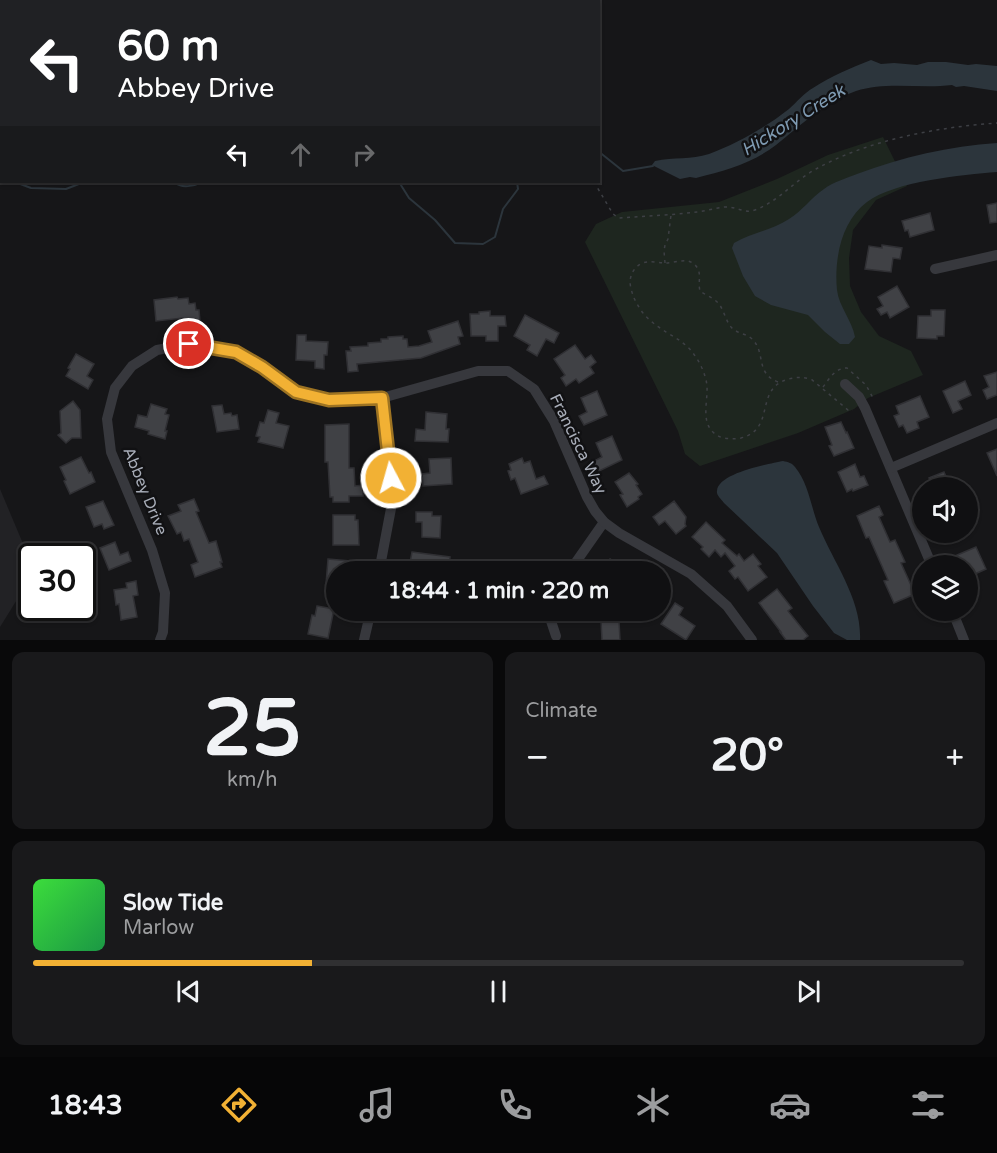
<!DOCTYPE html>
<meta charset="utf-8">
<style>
body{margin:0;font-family:"Varela Round",sans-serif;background:#19191b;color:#f1f3f6;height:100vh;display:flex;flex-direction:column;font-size:22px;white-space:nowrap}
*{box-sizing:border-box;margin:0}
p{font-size:20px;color:#9c9d9f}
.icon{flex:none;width:33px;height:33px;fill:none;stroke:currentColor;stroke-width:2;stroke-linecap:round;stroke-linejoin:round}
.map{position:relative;height:640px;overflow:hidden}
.panel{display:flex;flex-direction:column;gap:12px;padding:12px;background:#09090a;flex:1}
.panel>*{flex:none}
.banner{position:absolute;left:0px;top:0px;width:600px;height:183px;box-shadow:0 2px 4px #0004,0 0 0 2px #303032;background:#202124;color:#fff;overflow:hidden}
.buttons{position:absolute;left:912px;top:477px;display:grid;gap:12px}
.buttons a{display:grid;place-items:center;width:66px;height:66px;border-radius:50%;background:#101012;box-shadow:0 2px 4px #0004,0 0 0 2px #303032;font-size:30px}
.speed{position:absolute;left:18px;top:543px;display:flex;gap:12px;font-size:30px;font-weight:700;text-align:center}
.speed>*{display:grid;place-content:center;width:78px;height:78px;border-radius:50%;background:#101012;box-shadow:0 2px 4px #0004,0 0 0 2px #303032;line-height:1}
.speed .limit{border:3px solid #111;border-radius:9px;background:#fff;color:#111}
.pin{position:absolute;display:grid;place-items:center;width:51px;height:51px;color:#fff;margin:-26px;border:3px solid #fff;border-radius:50%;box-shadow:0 2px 6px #0007}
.me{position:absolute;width:66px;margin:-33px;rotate:354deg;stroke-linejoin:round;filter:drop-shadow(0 0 4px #0008)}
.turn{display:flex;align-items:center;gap:21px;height:126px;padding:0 18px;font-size:27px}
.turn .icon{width:78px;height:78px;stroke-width:2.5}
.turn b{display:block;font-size:42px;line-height:51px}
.lanes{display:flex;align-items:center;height:57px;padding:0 18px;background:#0003;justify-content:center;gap:30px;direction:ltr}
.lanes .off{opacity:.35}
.big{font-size:45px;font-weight:700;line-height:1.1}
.panel .card{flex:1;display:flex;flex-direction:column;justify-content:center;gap:9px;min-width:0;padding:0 21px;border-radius:12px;background:#19191b}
.panel .dial{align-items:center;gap:0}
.dial b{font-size:78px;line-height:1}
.song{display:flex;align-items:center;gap:18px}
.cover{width:72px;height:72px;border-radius:9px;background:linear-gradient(135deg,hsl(120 70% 55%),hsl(140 70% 35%))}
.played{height:6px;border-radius:3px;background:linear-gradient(90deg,#f2b134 30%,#303032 30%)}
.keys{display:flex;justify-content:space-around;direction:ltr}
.heat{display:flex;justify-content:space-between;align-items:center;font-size:33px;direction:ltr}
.panel .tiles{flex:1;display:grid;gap:12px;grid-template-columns:1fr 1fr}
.card:last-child{grid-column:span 2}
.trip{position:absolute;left:326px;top:561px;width:345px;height:60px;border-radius:30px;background:#101012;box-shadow:0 2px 4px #0004,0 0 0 2px #303032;font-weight:700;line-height:60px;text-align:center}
.tab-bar{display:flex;height:96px;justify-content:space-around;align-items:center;background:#060607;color:#9c9d9f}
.tab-bar .icon{width:42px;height:42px}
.tab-bar .selected{color:#f2b134}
.tab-bar b{font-size:27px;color:#f1f3f6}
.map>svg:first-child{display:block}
.built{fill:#222225}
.green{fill:#1e261f}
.water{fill:#2c353c}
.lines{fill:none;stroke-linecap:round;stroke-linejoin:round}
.stream{stroke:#2c353c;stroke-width:2}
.building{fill:#404145;stroke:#303034;stroke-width:1.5}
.path{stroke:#3d3f44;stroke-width:1.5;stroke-dasharray:3 4.5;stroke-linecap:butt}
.minor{stroke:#37383d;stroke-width:10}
.route-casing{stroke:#9d7322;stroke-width:15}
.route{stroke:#f2b134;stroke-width:10}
.labels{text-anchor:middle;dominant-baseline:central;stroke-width:5;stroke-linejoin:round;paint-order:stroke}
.street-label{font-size:16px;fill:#a8adb8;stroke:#111113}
.water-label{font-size:18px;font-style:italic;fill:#7f9bb3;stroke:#111113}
</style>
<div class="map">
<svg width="997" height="640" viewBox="0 0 997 640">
<rect width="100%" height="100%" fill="#161618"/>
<!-- built -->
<path class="built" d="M0 489 32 565 31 577 0 627Z"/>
<!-- green -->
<path class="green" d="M883 137 907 186 876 200 853 230 849 258 850 286 861 312 879 336 911 351 923 375 868 398 854 409 798 433 700 466 685 454 678 431 585 242 596 224 622 212 719 202 777 179 828 155Z"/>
<!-- water -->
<g class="water">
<path d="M871 60 881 64 894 63 917 65 928 62H946L968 65 976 64 997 66V91L964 86 956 87 952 85C920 89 886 81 856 91 825 102 801 125 776 145 751 164 726 170 696 178L690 177 680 179 652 165 655 161C674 157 691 160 709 154 737 144 766 127 789 109 797 102 804 93 813 88 831 76 851 68 871 60Z"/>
<path d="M997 143V172C962 175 895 181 867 202 841 221 834 260 837 290 839 307 852 320 855 337L849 344H840L825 332 808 315 771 305 755 296 743 276 732 248 734 243C751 233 772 230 789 219 802 211 811 198 824 189 833 182 847 178 857 174 902 157 950 146 997 143Z"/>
<path d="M783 461C788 462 792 463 795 467 809 484 811 508 819 527 834 563 862 600 860 640H847L834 633 813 606 777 553 724 503C721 499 716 495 717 491 718 473 769 464 783 461Z"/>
</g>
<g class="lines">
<!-- stream -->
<g class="stream">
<path d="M598 151 623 171 653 166"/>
<path d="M0 177H2"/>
<path d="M15 182 31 188 66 189 84 182"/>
<path d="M174 182C182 189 194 186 202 182"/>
<path d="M399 182 409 198 435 220 455 243 483 244 495 237 503 209 518 189 517 182"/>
</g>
</g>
<!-- building -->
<g class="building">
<path d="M997 203V222L990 223 987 205Z"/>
<path d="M930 213 934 230 910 237 908 230 905 231 902 221Z"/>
<path d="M882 245 902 248 900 259 893 258 891 272 865 269 869 246 882 248Z"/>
<path d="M897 286 909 307 890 318 887 312 881 315 877 309 883 306 878 297Z"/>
<path d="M177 297 178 299 188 298 189 304 195 303 196 310H199L200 321 183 322V318L156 321 154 300Z"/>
<path d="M931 310H945L944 336H937V339L917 338 918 316H931Z"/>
<path d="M490 311V316H505L506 326H498V341H486V336H471L470 314H479V312Z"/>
<path d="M525 315 559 333 554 343 546 339 537 356 527 350 530 345 514 336Z"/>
<path d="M458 321 463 336 458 337 460 344 421 358 357 364 358 371 348 372 346 351H351L350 347 368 346V343L381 342V339H388V337L403 336V339H407L408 347 419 346 432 342 428 331Z"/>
<path d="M297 335H306V341L328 342 327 355H324V369L315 368V361L296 360Z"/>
<path d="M575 345 585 359 591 355 596 362 590 367 594 373 579 383 576 379 566 386 561 378 565 375 554 359Z"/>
<path d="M76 354 94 364 87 376 93 380 88 389 66 376 70 369 68 368Z"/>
<path d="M997 372V395L987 399 983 390 989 387 984 376Z"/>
<path d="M965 381 971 395 958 401 962 409 953 413 943 391Z"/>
<path d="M597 391 607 415 584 425 579 416 587 412 581 398Z"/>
<path d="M920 396 929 417 917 422 919 428 907 433 903 425 899 427 894 416 899 414 896 406Z"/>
<path d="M73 401 80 410 81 438H72L66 443 58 435 61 433 60 411Z"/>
<path d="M151 404 167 409 165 414 169 415 165 431H167L165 439 148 434 149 431 135 427 138 415 147 417Z"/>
<path d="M222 405 224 414 231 413 232 416 237 415 239 429 217 432 212 406Z"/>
<path d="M268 410 279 413 276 423 289 426 283 448 258 442 260 437 256 436 260 422 264 423Z"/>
<path d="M426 412 447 414 446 429H449L448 442 415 441 416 429 425 430Z"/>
<path d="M841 422 846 433 847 432 854 448 834 456 829 446 832 445 825 427Z"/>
<path d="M349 424V468H354L355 486 363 485V496H349V502H333V497H330L328 462H325V425Z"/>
<path d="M612 436 622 460 599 471 594 461 602 457 596 443Z"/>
<path d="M997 449V476L987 453Z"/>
<path d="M81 457 89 473 91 472 95 482 70 494 64 481 66 480 60 467Z"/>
<path d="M451 458 452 484 423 486 422 474 430 473 429 459Z"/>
<path d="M522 458 524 463 530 461 536 479 544 476 548 484 521 494 515 478 511 480 508 471 511 470 509 464Z"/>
<path d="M855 464 860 477 864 476 868 485 853 491 852 489 847 492 838 472Z"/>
<path d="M944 472 951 488H933L929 478Z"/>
<path d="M629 473 638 484 636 485 642 494 638 497 639 499 627 507 620 495 623 494 615 482Z"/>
<path d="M194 499 199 511 196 512 209 543 216 541 222 562H220L222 567 195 577 191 565 198 562 189 539 184 541 181 532 177 534 168 516 181 511 178 505Z"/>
<path d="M103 501 114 525 104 529 102 524 94 527 86 507Z"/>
<path d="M674 501 686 517 685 524 686 526 676 534 665 521 659 525 653 517Z"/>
<path d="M879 506 883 515 879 517 890 542 895 540 905 562 901 563 915 594 894 603 884 581 888 580 869 537 866 538 857 516Z"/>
<path d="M416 512H432V516H441L440 538 422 537V522H416Z"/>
<path d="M333 515H355V520H358L359 545H333Z"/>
<path d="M706 522 725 540 722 543 737 556 739 554 744 561 753 554 761 564 758 566 767 577 748 591 738 577 735 579 729 571 735 566 725 553 721 557 715 550 709 557 701 549 703 547 692 537Z"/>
<path d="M945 532H971L949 542Z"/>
<path d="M115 542 120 555 128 552 131 561 109 570 100 548Z"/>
<path d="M976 547 986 569 968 577V566H959L955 556Z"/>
<path d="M412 552 450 557 449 568 439 567V572H416L417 563H410Z"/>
<path d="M328 559 350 561 349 572H336V585L326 584Z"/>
<path d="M610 559 630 572H602Z"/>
<path d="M136 581 138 595 133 596 137 617 121 620 119 604 116 605 114 590 127 588 126 583Z"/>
<path d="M777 589 792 608 788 611 808 636 803 640H786L780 632H781L759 603Z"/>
<path d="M675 603 683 608 679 615 695 626 686 640 661 624Z"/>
<path d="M317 606 334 609 328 638 308 634 312 615 315 616Z"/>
<path d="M399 610H422L421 619 411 618V622L397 620Z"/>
<path d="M601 621H619L620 640H602Z"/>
</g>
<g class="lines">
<!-- path -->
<g class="path">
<path d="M85 0 86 2"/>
<path d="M594 182 613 214 619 218C645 216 672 215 697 212 706 211 715 208 724 207 736 206 744 214 755 210 779 201 794 181 816 169 868 140 938 127 997 123"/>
<path d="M665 263 664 251 665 245 668 239 671 215"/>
<path d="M778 382C755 373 766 354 753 340 748 334 739 334 733 329 726 323 725 312 719 304 715 299 706 295 700 291 698 284 701 275 698 269 696 265 692 262 688 261 680 260 672 263 665 263 658 263 650 260 643 263 635 266 631 273 630 281 630 286 632 293 634 298 638 306 643 315 650 320 663 333 682 338 693 353 700 362 706 375 707 386 708 405 698 429 723 438 729 439 735 439 741 438 777 429 753 388 789 379 796 377 803 377 811 379L848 410H853"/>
<path d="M823 387C830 378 835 368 847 368L866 385 873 398"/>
</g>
<!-- minor -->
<g class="minor">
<path d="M935 269 997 255"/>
<path d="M845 384 859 397 865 408 932 566"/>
<path d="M891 468 997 423"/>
<path d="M379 572 393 498 382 398"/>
<path d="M569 572 604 522"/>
<path d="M549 610 550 618 556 636"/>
<path d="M952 610 964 640"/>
<path d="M160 640 163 632 165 593 152 550 111 452 107 419 115 388 132 366 157 350 189 344 236 353 262 367 296 392 329 400 382 398 478 371H508L534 389 554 421 587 497 595 511 604 522 619 533 691 574 727 606 752 640"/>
<path d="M364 640 371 610"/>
</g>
</g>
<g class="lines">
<!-- route casing -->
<g class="route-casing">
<path id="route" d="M189 344 236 352 262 367 296 392 329 400 382 398 391 478"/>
</g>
<!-- route -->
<use href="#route" class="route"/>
</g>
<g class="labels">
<!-- street labels -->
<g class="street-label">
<text transform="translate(578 444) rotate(64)">Francisca Way</text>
<text transform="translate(145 491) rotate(68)">Abbey Drive</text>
</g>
<!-- water labels -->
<g class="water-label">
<text transform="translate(793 120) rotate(-32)">Hickory Creek</text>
</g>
</g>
</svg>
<div class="buttons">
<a><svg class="icon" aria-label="sound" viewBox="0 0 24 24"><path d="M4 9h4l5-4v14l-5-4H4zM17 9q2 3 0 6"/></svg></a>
<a><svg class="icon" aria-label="layers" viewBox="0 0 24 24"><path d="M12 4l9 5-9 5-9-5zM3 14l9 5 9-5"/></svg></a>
</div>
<div class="speed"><div class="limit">30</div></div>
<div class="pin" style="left:189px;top:344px;background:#d93025"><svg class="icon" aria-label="arrive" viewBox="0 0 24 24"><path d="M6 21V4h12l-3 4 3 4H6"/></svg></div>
<svg class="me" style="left:391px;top:478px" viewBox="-20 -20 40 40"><circle r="17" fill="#f2b134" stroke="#fff" stroke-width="3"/><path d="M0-11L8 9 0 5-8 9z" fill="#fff"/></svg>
<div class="trip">18:44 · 1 min · 220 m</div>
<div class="banner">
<div class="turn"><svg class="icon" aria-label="left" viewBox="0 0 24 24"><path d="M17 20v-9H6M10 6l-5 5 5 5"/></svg><div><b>60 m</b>Abbey Drive</div></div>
<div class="lanes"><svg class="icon" aria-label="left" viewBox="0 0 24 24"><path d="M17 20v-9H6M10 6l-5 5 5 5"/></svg><svg class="icon off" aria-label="ahead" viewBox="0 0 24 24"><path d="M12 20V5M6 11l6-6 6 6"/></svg><svg class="icon off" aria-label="right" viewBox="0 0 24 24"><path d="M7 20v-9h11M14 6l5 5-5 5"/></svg></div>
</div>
</div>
<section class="panel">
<div class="tiles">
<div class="card dial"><b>25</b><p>km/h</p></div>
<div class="card"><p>Climate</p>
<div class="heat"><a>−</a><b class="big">20°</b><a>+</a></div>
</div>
<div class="card">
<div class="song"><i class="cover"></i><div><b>Slow Tide</b><p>Marlow</p></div></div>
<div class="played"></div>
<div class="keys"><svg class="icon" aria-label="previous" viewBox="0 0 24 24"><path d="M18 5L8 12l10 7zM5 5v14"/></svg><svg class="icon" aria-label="pause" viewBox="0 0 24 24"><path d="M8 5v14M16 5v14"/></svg><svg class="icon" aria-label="next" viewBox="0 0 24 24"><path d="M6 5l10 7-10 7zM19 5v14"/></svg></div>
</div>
</div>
</section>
<nav class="tab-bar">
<b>18:43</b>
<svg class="icon selected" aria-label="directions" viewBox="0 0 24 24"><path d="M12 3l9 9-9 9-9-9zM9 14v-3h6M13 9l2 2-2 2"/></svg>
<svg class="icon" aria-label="music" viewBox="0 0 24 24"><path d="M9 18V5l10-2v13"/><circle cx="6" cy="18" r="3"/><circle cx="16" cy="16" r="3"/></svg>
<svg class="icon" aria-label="phone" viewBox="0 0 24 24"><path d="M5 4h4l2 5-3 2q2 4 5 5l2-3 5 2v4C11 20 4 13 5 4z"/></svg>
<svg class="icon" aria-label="climate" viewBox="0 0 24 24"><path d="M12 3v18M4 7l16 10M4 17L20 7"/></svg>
<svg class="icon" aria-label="car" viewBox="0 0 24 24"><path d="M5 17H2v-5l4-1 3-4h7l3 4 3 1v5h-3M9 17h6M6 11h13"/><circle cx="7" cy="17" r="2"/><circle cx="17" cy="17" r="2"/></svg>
<svg class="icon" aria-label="filters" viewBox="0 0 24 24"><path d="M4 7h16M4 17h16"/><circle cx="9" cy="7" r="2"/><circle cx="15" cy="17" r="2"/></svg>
</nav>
